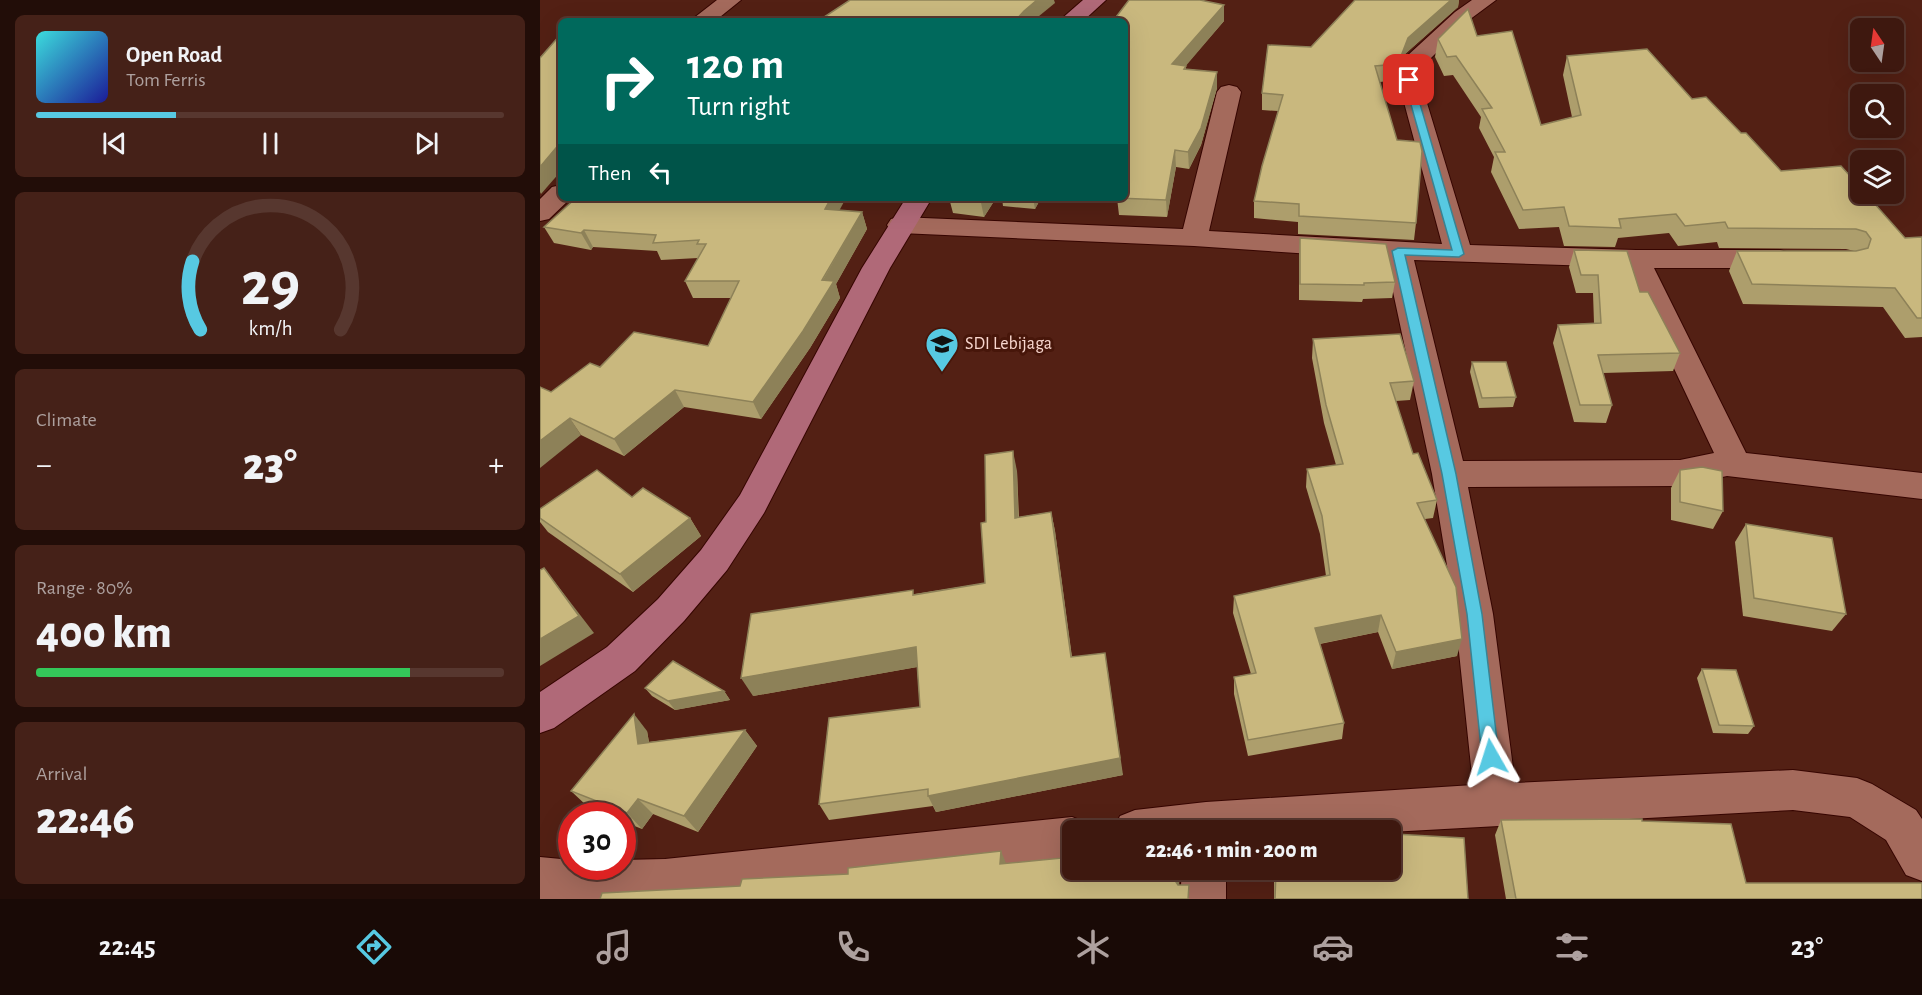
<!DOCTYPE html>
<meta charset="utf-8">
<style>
body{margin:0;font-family:"Alegreya Sans",sans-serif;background:#452118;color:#f1f3f6;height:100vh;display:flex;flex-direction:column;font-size:22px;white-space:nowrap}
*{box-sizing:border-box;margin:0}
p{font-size:20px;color:#ada09e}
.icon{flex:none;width:33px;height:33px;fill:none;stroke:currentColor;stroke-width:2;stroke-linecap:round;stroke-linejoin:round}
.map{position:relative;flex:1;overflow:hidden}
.drawer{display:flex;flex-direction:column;gap:15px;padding:15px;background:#220d08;width:540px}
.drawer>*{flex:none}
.guide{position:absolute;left:18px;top:18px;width:570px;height:183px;border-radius:9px;box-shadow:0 6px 24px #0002,0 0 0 2px #57372f;background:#00695c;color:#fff;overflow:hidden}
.needle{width:39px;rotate:347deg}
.fabs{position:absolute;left:1310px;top:18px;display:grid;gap:12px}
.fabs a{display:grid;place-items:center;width:54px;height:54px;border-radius:9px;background:#3e180f;box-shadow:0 6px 24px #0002,0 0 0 2px #57372f;font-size:30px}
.speed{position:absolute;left:18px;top:802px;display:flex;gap:12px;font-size:30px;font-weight:700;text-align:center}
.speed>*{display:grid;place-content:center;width:78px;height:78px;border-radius:50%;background:#3e180f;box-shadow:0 6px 24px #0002,0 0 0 2px #57372f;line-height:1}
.speed .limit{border:9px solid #d22;background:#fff;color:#111}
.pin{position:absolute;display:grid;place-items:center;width:51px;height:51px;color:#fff;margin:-26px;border-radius:12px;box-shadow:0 3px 9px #0006}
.me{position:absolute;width:66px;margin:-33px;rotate:354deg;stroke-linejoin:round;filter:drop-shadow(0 0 4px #0008)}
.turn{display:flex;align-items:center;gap:21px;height:126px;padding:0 30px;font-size:27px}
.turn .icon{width:78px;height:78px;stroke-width:2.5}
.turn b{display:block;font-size:42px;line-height:51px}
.then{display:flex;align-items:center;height:57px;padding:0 30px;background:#0003;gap:12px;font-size:22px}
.big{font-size:45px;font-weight:800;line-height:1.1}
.drawer .widget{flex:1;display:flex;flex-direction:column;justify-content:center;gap:9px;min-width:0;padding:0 21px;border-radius:9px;background:#452118}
.drawer .dial{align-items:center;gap:0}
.dial svg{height:156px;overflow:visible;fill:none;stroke:#57372f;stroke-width:7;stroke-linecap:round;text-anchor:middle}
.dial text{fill:#f1f3f6;stroke:none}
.song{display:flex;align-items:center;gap:18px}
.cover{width:72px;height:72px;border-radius:9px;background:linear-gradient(135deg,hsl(180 70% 55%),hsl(240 70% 35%))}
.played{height:6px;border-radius:3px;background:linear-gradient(90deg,#57c9e2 30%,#57372f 30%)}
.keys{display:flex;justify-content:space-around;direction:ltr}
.heat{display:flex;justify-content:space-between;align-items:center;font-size:33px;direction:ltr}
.charge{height:9px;border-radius:4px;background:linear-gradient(90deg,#34c759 80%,#57372f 0)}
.trip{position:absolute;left:522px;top:820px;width:339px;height:60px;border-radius:9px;background:#3e180f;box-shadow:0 6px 24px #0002,0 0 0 2px #57372f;font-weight:800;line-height:60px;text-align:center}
.dock{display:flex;height:96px;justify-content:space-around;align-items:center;background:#190a06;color:#ada09e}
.dock .icon{width:42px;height:42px}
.dock .on{color:#57c9e2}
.dock b{font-size:27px;color:#f1f3f6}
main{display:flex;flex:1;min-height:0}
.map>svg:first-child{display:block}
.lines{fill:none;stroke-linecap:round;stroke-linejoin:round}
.street-casing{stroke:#360500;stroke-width:2}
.secondary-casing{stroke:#360500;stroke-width:2}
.street{fill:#a46a5c;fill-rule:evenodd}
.secondary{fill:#b06978;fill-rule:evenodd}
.wall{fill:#ad9e6c}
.shaded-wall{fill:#8d8158}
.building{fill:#c9b87e;stroke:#8d8158;stroke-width:1.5}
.route{fill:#57c9e2;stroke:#398393;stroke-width:1.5}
.labels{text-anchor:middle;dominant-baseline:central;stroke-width:6;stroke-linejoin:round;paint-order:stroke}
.poi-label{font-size:18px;fill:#f9d7cf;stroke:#47160a;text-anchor:start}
</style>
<main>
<section class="drawer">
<div class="widget">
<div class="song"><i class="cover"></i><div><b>Open Road</b><p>Tom Ferris</p></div></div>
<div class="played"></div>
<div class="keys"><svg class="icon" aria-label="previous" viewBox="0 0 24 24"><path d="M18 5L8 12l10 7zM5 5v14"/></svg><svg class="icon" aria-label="pause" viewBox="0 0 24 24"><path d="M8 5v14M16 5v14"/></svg><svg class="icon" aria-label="next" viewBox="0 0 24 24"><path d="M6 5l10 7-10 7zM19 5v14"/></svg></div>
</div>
<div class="widget dial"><svg viewBox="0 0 100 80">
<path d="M14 69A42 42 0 1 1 86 69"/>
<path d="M14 69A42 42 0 0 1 10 34" stroke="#57c9e2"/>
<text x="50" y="56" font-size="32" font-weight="700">29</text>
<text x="50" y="72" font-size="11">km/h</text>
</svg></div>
<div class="widget"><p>Climate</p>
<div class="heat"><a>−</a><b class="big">23°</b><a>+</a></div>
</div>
<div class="widget"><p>Range · 80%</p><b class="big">400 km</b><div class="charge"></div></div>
<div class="widget"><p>Arrival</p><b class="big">22:46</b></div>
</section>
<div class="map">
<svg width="1382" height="899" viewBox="0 0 1382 899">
<rect width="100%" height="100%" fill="#532014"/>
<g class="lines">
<!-- street casing -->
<g class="street-casing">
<g id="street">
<path d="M177 0H201L175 21H150Z"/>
<path d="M932 0H956L929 20 886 63 880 80 930 245 1096 250H1240L1250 253 1254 259 1250 265 1240 268H1114L1206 453 1382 473V499L1187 476 1140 486 928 487 953 614 975 783 1253 770 1317 778 1332 784 1376 810 1382 819V881L1366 875 1346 840 1310 817 1253 810 850 832 573 831 580 816 595 810 666 802 933 785 915 614 892 474 846 259 654 246 360 233 351 231 347 225 351 219 360 217 643 229 677 92 681 87 689 85 697 87 701 92 669 231 902 244 858 80 867 56 915 12ZM874 260 1086 267 1174 453 1140 460 923 461Z"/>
<path d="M21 185V198H31L9 219 0 221V199L12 187Z"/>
<path d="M532 817 547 823 551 831H532V859L166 899H0V857L32 860V867H82V860L125 859Z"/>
<path d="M642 870H686V899H640Z"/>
</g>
</g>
<!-- secondary casing -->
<g class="secondary-casing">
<g id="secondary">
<path d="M543 0H566L543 21H519Z"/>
<path d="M366 198H392L350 268 224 513 187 570 144 621 95 671 14 728 0 733V692L67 647 118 599 161 550 200 495 322 268Z"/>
</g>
</g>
<!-- street -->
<use href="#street" class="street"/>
<!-- secondary -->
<use href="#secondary" class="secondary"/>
</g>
<!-- wall -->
<g class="wall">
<path d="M815 0H919L918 7 865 54 856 80 840 82 876 223 874 240 758 234V222L714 218V201L738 111 722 110V93L771 47Z"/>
<path d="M585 21H684L645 66 646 69 677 72V88L661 145 649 169 636 167 627 217 579 215 577 198H585Z"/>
<path d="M937 36 1001 125 1032 117 1023 75 1027 56 1152 99 1201 133 1241 171 1365 238 1382 237V337L1365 338 1343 307 1203 304 1189 271 1197 251H1314L1306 249 1179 248 1177 242 1138 246 1129 233 1078 238 1075 247 1024 246 1019 227 979 229 951 172 954 157 939 128 941 117 913 75 904 76 895 57 898 39Z"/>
<path d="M409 198H456L444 217 413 213Z"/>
<path d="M462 198H501L495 209 463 206Z"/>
<path d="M299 210 322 212 327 229 296 284 300 298 270 348 221 419 144 407 84 456 41 435 11 392 60 367 168 346 191 298H153L145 281 158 258 121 260 117 251 53 247 51 250 14 243 4 227Z"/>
<path d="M760 238 855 282 852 298 823 299 822 302 759 300V255Z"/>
<path d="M1034 250 1100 292 1140 353 1133 371 1063 373 1072 405 1066 423 1034 422 1013 343 1018 325 1054 323 1053 293H1036L1029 267Z"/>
<path d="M773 339 874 381 870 400 856 401 873 454 897 500 893 518 885 519 917 656 852 669 838 632 780 644 804 723 802 739 708 756 694 694V677L711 674 693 613 694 596 786 576 780 534 766 487 767 469 796 465 784 423 772 358Z"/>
<path d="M932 362 976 397 973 407 939 408 930 372Z"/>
<path d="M1140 470 1183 511 1173 529 1131 520V488Z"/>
<path d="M477 471 479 517 511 512 515 531 532 657 583 775 396 812 393 806 289 820 279 804 380 707 377 667 213 696 375 594 445 583 446 522Z"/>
<path d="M92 497 150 518 161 536 93 592 8 532 0 522V509Z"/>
<path d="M1206 524 1306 614 1292 631 1203 616 1195 542Z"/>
<path d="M1162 669 1214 726 1208 734 1173 733 1157 678Z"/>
<path d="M105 688 184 691 190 700 135 710 112 696Z"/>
<path d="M205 730 217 746 158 832 113 814 102 829 82 821V816H71L47 806 31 791 107 731 109 742Z"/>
<path d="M961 820 1102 821 1206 883 1382 899H966L955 835Z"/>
<path d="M854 834 928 899H734V870H850Z"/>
</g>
<!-- shaded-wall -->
<g class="shaded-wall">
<path d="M497 0H514L515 3 493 21H475L484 11Z"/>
<path d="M911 0H919L918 7 865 54 856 80 858 64 868 38Z"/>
<path d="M684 5V21L633 81 632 64Z"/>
<path d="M677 72V88L661 145 649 169 648 152Z"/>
<path d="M21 142V171L1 194 0 192V167Z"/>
<path d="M635 150 636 167 627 217 626 200Z"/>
<path d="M291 198H306L291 226 285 209Z"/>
<path d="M440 198H456L444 217Z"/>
<path d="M493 198H501L495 209Z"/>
<path d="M322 212 327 229 296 284 300 298 270 348 221 419 213 402Z"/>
<path d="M44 230 53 247 51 250 41 233Z"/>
<path d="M135 390 144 407 84 456 74 439Z"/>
<path d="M30 418 41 435 0 468V441Z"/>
<path d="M473 451 477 471 479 537 475 518Z"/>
<path d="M511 512 515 531 534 675 531 657Z"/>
<path d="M150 518 161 536 93 592 80 574Z"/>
<path d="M4 568 54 633 0 666V639Z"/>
<path d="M841 615 838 632 773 645 775 628Z"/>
<path d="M922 639 917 656 852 669 856 652Z"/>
<path d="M376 647 383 666 213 696 201 678Z"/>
<path d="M568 671 583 775 396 812 388 796Z"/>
<path d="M184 691 190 700 135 710 128 701Z"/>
<path d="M94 714 107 731 112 760 98 744Z"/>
<path d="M205 730 217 746 158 832 144 816Z"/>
<path d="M98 799 113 814 102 829 87 813Z"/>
<path d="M461 851 468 868 460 864Z"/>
<path d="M637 870H640L638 899 636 882Z"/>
</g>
<!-- building -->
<g class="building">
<path d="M310 0H497L484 11 475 21H278Z"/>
<path d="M589 0H660L684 5 632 64 646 66 644 69 677 72 661 128 648 152 635 150 626 200 577 198H585V21H573Z"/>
<path d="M815 0H911L868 38 858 64 835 66 857 140 880 142 882 151 876 223 759 216V204L714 201 722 166 743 95 722 93 728 45 771 47Z"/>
<path d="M928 9 937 36 972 31 1001 125 1041 115 1027 56 1107 49 1152 99 1166 97 1201 133H1206L1241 171 1301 166 1320 187V194H1326L1365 238 1382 237V318H1377L1355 288 1212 284 1197 251H1316L1328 248 1331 239 1326 232 1316 229 1188 228 1185 222 1145 226 1136 214 1079 219 1081 228 1029 226 1024 207 983 210 955 152H965L942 109 952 108 916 56 907 57 898 39Z"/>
<path d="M34 18H87L84 21H32Z"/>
<path d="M21 34V142L0 167V58Z"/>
<path d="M36 198H291L285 209 322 212 282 280 294 281 263 331 213 402 135 390 74 439 30 418 0 441V387L11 392 50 363 60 367 94 332 168 346 199 281H145L166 244H157L159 240 113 243 116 235 44 230 41 233 4 227Z"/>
<path d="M760 238 846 244 855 282 824 283V285L760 284Z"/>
<path d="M1034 250 1087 251 1100 292H1108L1140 353 1058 355 1072 405H1040L1018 325 1061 323 1058 275H1041Z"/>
<path d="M860 334 874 381 850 383 873 454 878 453 897 500 877 503 916 587 922 639 856 652 841 615 775 628 804 723 708 740 694 677 716 673 694 596 790 575 782 516 767 469 803 464 786 405 773 339Z"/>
<path d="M932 362H966L976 397 942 398Z"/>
<path d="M473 451 475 518 511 512 531 657 565 653 580 758 388 796V789L279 804 289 718 380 707 376 647 201 678 211 614 373 590V595L445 583 441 523 446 522 445 455Z"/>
<path d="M1162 467 1182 471 1183 511 1140 502V470Z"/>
<path d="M57 470 92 497 103 488 150 518 80 574 0 518V509Z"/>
<path d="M1206 524 1292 538 1306 614 1214 598Z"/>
<path d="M4 568 39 616 0 639V570Z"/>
<path d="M133 661 184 691 128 701 105 688Z"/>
<path d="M1162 669 1196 670 1214 726 1179 725Z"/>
<path d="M94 714 98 744 205 730 144 816 98 799 87 813 31 791Z"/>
<path d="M1102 819V821L1191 824 1206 883H1382V899H976L961 820Z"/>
<path d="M854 834 924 838 928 899H735L736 870H850V837H854Z"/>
<path d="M461 851 460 864 532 857V870H637L636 882 638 885H649L648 899H60L62 893 200 886 202 879 308 874V868Z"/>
</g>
<!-- route -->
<path class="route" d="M869 77 873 80 924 254 919 257 865 255 916 474 942 614 959 757 957 763 951 765 944 763 942 757 927 614 902 474 852 251 858 248 912 250 864 80Z"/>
<!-- icons -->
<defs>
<g id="school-pin" transform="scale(1.725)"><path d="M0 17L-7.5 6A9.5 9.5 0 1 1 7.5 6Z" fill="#57c9e2" stroke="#47160a"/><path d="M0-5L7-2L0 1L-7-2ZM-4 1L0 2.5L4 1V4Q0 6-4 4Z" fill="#111"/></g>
</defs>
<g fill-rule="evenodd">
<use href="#school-pin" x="402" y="344"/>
</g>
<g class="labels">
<!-- poi labels -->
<g class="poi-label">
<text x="425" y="344">SDI Lebijaga</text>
</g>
</g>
</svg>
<div class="fabs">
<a><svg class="needle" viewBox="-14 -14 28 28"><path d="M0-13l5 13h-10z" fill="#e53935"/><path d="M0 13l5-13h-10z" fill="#ada09e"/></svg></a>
<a><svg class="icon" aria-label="search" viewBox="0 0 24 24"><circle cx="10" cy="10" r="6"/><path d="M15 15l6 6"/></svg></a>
<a><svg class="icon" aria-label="layers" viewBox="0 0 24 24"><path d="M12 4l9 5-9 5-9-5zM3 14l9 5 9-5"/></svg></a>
</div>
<div class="speed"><div class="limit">30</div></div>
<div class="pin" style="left:869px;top:80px;background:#d93025"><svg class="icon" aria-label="arrive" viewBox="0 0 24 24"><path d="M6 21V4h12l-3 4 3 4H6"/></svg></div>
<svg class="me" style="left:951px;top:757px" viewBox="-20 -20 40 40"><path d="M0-17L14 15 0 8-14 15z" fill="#57c9e2" stroke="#fff" stroke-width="4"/></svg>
<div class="trip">22:46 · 1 min · 200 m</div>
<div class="guide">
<div class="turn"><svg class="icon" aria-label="right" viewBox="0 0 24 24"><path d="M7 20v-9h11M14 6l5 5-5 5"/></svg><div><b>120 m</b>Turn right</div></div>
<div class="then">Then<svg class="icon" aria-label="left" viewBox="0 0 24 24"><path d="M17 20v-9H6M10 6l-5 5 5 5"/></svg></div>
</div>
</div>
</main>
<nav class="dock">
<b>22:45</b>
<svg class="icon on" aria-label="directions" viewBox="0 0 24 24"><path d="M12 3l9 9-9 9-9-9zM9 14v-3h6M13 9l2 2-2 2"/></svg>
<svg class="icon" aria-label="music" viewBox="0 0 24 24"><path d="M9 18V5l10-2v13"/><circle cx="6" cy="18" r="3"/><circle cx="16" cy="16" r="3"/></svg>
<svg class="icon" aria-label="phone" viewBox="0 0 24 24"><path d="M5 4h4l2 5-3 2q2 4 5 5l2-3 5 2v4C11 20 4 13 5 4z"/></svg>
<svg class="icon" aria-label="climate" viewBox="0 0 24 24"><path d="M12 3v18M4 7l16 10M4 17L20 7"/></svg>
<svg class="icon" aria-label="car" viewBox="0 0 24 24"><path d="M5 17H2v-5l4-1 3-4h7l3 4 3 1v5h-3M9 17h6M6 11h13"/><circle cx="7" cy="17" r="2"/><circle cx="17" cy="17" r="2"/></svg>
<svg class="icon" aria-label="filters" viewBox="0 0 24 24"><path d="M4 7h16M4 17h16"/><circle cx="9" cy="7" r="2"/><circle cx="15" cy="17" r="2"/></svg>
<b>23°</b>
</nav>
